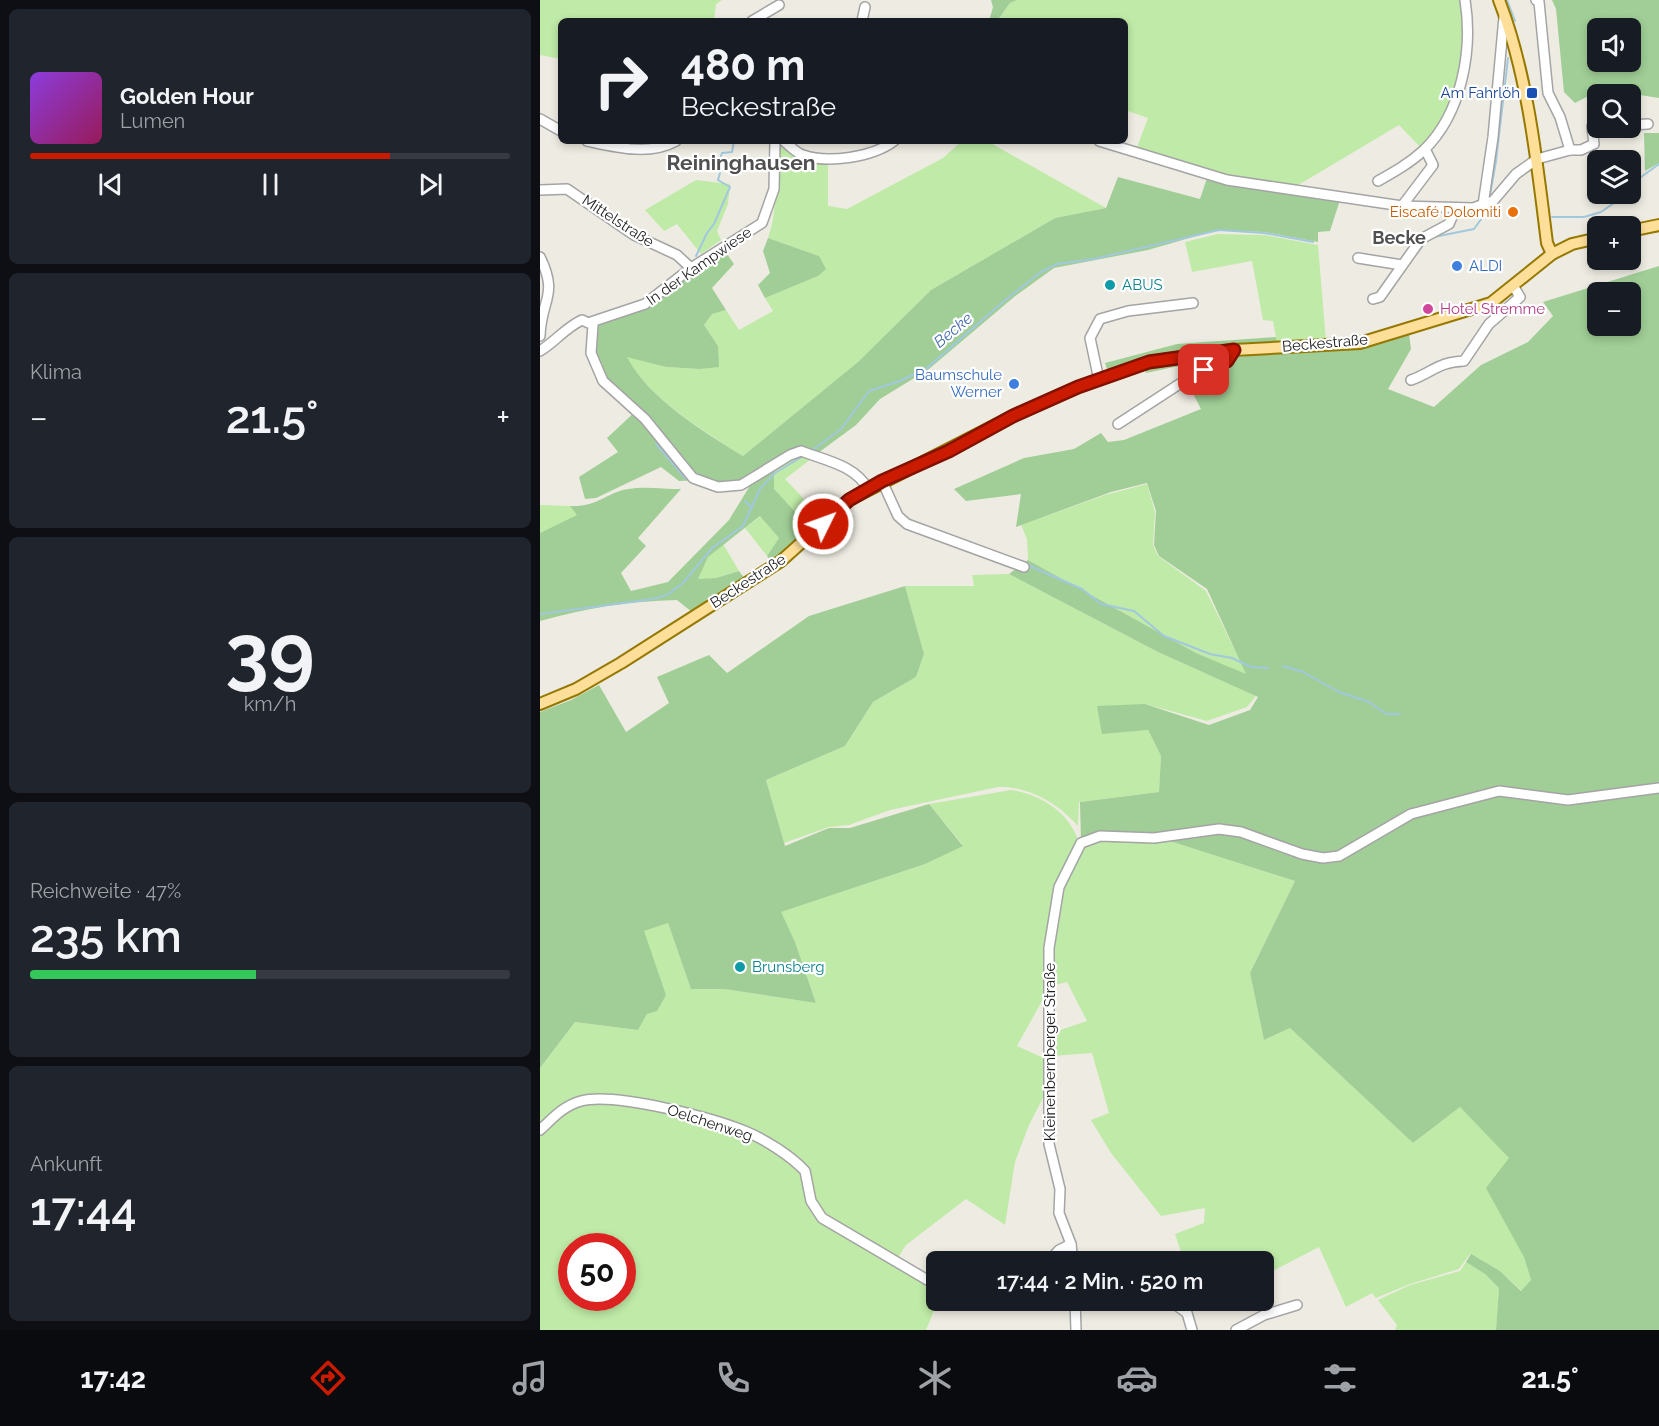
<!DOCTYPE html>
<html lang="de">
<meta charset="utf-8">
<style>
body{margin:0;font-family:Raleway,sans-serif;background:#20242c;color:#f1f3f6;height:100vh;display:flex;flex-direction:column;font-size:22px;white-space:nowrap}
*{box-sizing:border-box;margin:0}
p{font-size:20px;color:#9ea1a6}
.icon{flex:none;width:33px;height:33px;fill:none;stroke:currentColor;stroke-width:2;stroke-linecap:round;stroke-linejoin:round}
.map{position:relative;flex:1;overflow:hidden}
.side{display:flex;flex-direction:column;gap:9px;padding:9px;background:#0d0f14;width:540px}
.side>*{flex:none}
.hud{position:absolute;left:18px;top:18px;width:570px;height:126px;border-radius:9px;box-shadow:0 3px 9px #0003;background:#171b24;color:#f1f3f6;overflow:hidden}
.fabs{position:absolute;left:1047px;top:18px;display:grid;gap:12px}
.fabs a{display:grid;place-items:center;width:54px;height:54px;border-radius:9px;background:#171b24;box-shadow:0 3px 9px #0003;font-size:30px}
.speed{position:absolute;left:18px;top:1233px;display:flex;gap:12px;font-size:30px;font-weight:700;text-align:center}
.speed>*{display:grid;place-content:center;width:78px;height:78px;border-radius:50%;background:#171b24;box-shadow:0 3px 9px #0003;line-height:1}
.speed .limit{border:9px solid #d22;background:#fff;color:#111}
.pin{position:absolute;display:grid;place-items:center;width:51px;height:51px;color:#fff;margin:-26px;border-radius:12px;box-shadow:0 3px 9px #0006}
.me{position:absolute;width:66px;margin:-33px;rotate:48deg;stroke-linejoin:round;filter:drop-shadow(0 0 4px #0008)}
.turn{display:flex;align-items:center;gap:21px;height:126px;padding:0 24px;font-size:27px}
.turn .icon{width:78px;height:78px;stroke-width:2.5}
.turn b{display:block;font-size:42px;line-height:51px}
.big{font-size:45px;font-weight:600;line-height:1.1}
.side .tile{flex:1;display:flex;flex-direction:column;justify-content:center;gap:9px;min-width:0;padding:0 21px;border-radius:9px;background:#20242c}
.side .dial{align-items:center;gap:0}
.dial b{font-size:78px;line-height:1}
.song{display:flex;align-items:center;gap:18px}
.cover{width:72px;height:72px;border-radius:9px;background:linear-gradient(135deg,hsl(270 70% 55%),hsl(330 70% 35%))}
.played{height:6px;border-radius:3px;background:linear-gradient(90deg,#ca1a00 75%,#363941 75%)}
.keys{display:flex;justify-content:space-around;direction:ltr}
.heat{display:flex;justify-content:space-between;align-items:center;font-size:33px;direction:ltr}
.charge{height:9px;border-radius:4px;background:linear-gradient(90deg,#34c759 47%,#363941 0)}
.trip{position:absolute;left:386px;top:1251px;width:348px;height:60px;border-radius:9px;background:#171b24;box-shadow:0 3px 9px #0003;font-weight:600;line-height:60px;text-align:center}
.menu{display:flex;height:96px;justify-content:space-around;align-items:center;background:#090b0e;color:#9ea1a6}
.menu .icon{width:42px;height:42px}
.menu .current{color:#ca1a00}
.menu b{font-size:27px;color:#f1f3f6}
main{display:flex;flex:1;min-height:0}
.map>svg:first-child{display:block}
.grass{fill:#bfeaa7;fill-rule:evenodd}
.forest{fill:#a0ce96;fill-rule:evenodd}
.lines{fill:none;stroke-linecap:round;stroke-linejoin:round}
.stream{stroke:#a2c8dd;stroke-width:2}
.minor-casing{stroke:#a4a4a4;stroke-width:12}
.major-casing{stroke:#967800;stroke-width:14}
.minor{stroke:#fff;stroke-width:9}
.major{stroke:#fddf99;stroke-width:10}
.route-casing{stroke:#831100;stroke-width:15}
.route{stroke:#ca1a00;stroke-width:10}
.transit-dot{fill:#1a4fb4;stroke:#fff;stroke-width:2}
.food-dot{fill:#e8710a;stroke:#fff;stroke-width:2}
.shop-dot{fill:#3f7fe0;stroke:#fff;stroke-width:2}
.culture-dot{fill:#0f9aa8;stroke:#fff;stroke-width:2}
.hotel-dot{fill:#d1479c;stroke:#fff;stroke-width:2}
.labels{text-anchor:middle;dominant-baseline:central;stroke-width:4.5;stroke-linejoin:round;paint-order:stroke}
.transit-label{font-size:15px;fill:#164399;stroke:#fff;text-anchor:end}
.food-label{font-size:15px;fill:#c56008;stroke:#fff;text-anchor:end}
.street-label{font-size:15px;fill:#1d1d1d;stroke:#fff}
.shop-label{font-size:15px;fill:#366cbe;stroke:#fff;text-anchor:start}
.culture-label{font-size:15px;fill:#0d838f;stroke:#fff;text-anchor:start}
.hotel-label{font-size:15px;fill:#b23c85;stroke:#fff;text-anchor:start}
.water-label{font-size:16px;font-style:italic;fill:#486ead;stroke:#fff}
.quarter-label{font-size:18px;font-weight:bold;fill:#505050;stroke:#fff}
.district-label{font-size:21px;font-weight:bold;fill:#505050;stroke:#fff}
</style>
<main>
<section class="side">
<div class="tile">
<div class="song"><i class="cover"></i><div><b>Golden Hour</b><p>Lumen</p></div></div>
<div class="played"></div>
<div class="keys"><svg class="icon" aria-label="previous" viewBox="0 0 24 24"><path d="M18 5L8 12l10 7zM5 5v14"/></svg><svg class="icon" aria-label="pause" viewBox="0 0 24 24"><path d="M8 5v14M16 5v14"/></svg><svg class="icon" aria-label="next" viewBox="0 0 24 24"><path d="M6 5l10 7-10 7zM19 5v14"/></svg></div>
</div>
<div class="tile"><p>Klima</p>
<div class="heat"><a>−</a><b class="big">21.5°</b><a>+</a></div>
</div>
<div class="tile dial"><b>39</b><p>km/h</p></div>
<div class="tile"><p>Reichweite · 47%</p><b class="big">235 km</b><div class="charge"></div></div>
<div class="tile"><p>Ankunft</p><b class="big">17:44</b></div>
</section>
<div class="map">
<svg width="1119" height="1330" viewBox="0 0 1119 1330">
<rect width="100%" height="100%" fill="#eeece2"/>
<!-- grass -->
<g class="grass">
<path d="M0 0H182L176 4 174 21H21V59L0 55Z"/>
<path d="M477 0H921C928 63 921 98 882 149L859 125 755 187 687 176 596 150 608 118 585 110V21H457L470 3Z"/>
<path d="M422 141H447L566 208 515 218 391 290 318 362 203 456C164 431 108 398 86 356L126 367 159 369 178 346 164 325 172 314 186 310 199 330 233 311 225 298 278 276 279 256 228 238C239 208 233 176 240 146L257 157 288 161V206L307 209 403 158Z"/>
<path d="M156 180 190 184 188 204 177 231 181 240 161 254 137 224 124 231 105 210Z"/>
<path d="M678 234 724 235 778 245 786 342H737L733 321 723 320 712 261 652 272 645 242Z"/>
<path d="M260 454 271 459 245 479 281 517 268 526 233 489 234 470Z"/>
<path d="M607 484 615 512 613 545 618 556 666 591 707 675 656 653 488 560 487 539 481 525 565 495Z"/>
<path d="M0 505 30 506 38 515 0 533Z"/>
<path d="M221 516 239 538 227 556 205 528Z"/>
<path d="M183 544 199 571 176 578 157 580 168 557Z"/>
<path d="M469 574 618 652 716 696 707 707 667 721 605 704 562 733 608 730 621 756 619 792 539 802 538 826C518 803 488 786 458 787L350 810 309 825 289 827 244 843 226 780 305 746 333 702 376 677 384 654 365 586H434L432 575Z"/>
<path d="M471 790C501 794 531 814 539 843L517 887 508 990 477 1046 506 1059 505 1094 489 1125 475 1162 465 1225 426 1199 366 1245 357 1259 275 1209 266 1171 209 1132 115 1105 39 1101 0 1130V1068L35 1022 98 1030 107 1014 126 995 103 931 128 923 151 989H184L276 1003 255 942 240 912 385 864 423 845 389 804Z"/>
<path d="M560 838H620L755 881 710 973 724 1040 750 1028 873 1143 920 1107 970 1158 984 1257 991 1280 982 1291 960 1271 930 1254 919 1269 870 1284 836 1298 832 1293 806 1307 779 1247 723 1276V1262L644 1261 635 1234 664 1223 665 1208 621 1216 571 1153 551 1120 569 1113 552 1053 512 1056 511 1033 547 1021 527 982 511 986V949L521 888 542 845Z"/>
<path d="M80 1101 200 1130 259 1166 273 1209 396 1286 398 1301 386 1330H0V1131L30 1107ZM32 1246H82V1298H32Z"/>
<path d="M926 1262 945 1274 959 1288 956 1330H855L857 1325 838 1300 870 1285 920 1271Z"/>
</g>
<!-- forest -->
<g class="forest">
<path d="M451 0H477L470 3 457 21H449L453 7Z"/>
<path d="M1012 0H1119V98L1062 89 1035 103 1024 92 1016 9ZM1090 28V62H1058V28Z"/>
<path d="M1104 133H1119V163L1105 171Z"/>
<path d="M578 177 660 199 667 178 800 200 790 231 778 232V242L724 232 677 230 608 250 514 268 474 297 389 369 340 399 316 425 278 453C239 438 226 475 190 483 182 484 175 480 167 480 158 480 148 481 139 481L121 467 56 498 45 499 39 477 78 452 67 438 98 409C71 383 42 364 59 322L105 304 182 247 194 264 172 288 186 310 172 314 164 325 178 346 179 367 159 369 126 367 87 357C108 398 164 432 203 456L318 362 391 290 515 218 566 208Z"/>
<path d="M228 238 279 256 286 269 278 276 225 298 218 285 230 273 223 251Z"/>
<path d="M1119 266V1330H956L959 1288 945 1274 926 1262 931 1254 960 1271 981 1291 991 1280 984 1257 946 1188 969 1158 920 1107 873 1143 750 1028 724 1040 710 973 755 881 614 836 582 835 541 843 540 802 619 792 621 756 608 730 562 734 557 706 605 704 669 725 710 710 718 697 618 652 469 574 488 560 656 653 706 674 667 589 619 556 614 545 616 511 607 483 571 492 476 527 481 494 426 501 414 489 484 458 534 449 561 433 568 442 584 440 661 409 639 366 606 373 605 369 637 361 820 348 869 334 871 349 848 389 894 407 941 365 988 342 1013 316 1003 302ZM1058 292H1090V326H1058Z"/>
<path d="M736 337 737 342 635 352 568 372 565 363 637 344Z"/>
<path d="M234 470V489L268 526 259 532 254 543 231 562 227 556 239 538 220 516 168 557 158 579 176 578 199 571 205 579 152 612 137 600C89 601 46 608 0 621V533L37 515 30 506C59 507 65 493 88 489 105 486 124 489 141 489L98 538 106 546 81 573 91 591 128 582 189 520 211 484Z"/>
<path d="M365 586 384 654 376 677 333 702 305 746 226 780 245 846 289 828H310L389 804 423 846 385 864 241 912 255 942 276 1003 184 989H151L128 923 104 931 126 995 117 1011 107 1014 98 1030 35 1022 0 1068V712L31 700 59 685 86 732 129 703 117 677 169 655 187 673 269 616Z"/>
</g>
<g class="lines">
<!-- stream -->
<g class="stream">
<path d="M967 0 975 21"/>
<path d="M1090 192 1101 177 1119 164"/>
<path d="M950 195 956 161 968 58"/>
<path d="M1012 217H1044L1061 212 1087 194"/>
<path d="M894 237 934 229 942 218 953 217"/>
<path d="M877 253 886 241"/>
<path d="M156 256 167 233 174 224 190 187 178 180 181 169 178 164 182 153 192 152 194 141"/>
<path d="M116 444 146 479"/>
<path d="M270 452 301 429 329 391 360 381 387 368 464 301 501 272 517 264 554 259 679 230 724 233 773 242"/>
<path d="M205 501 212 508"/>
<path d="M490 566 542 589 561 604 594 611 624 636 670 654 692 658 711 667 728 668"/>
<path d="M0 614 113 599 127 595 143 583 172 548 203 526 220 489 235 473 265 455"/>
<path d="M743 666 763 672 799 692 829 702 846 714H860"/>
</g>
<!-- minor casing -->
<g class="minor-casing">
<g id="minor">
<path d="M996 0 999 2 1008 93 1020 117 1030 150"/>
<path d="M212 21 239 5"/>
<path d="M322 21 325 7"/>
<path d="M0 119 21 131"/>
<path d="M1090 125 1108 124"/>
<path d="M47 141C75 147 109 156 136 141"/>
<path d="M244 141C249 145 256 153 263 155 288 164 333 157 354 141"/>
<path d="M559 141 687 180 862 206 933 208 953 201 976 174 997 159 1030 150H1041L1054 144 1052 126H1058"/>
<path d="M838 181C854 172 870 163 884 150 922 113 933 50 925 0"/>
<path d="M0 190 27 189 94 235 137 255 151 268"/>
<path d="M943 205 953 137 964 17"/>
<path d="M862 206 893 165 885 149"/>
<path d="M0 257C19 296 1 299 0 336"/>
<path d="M818 258 862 265"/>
<path d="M833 299 840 297 881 239 909 224 916 208"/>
<path d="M51 322 105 304 151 268 222 223 234 189 235 141"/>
<path d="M0 351C16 341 25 328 42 320L53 325 51 353 63 381 105 419 153 478 178 487 201 485 250 455 261 451C284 460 315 465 328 489"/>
<path d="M559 380 550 338 560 319 588 311 653 303"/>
<path d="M871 380C893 372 898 362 924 361L949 324 980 297 974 287"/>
<path d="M578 424 641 383 687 361 694 350"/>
<path d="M342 481 358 516 367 524 484 567"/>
<path d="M0 1130C13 1118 23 1106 41 1101 75 1092 174 1118 207 1132 226 1140 251 1156 265 1171L271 1201 282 1218 396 1285"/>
<path d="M508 1262 519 1250 531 1244"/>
<path d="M533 1262 531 1244 519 1213 520 1189 509 1144V948L519 887 541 843 560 836 614 838 679 829 701 832 762 854 783 858 799 856 871 814 959 791 1028 800 1119 788"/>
<path d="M535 1300 536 1330"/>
<path d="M629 1300 647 1313 652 1330"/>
<path d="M696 1330 724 1315 757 1305"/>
</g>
</g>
<!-- major casing -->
<g class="major-casing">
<g id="major">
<path d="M959 0C988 75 997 163 1007 243L1012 254"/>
<path d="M1090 231 1119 225"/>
<path d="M0 704 36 689 81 663 241 561 309 500 473 416 538 387 609 362 694 350 820 343 951 303 1012 254 1032 244 1058 238"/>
</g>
</g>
<!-- minor -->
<use href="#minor" class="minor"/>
<!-- major -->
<use href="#major" class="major"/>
</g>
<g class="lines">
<!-- route casing -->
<g class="route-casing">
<path id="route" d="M283 524 309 500 342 481 409 451 473 416 538 387 609 362 694 350 687 361 664 370"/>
</g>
<!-- route -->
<use href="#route" class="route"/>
</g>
<!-- markers -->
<rect class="transit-dot" x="986" y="87" width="12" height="12" rx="3"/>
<circle class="food-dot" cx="973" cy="212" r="6"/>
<g class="shop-dot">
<circle cx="917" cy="266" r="6"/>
<circle cx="474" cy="384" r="6"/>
</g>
<g class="culture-dot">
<circle cx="570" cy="285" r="6"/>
<circle cx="200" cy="967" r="6"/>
</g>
<circle class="hotel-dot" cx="888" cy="309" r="6"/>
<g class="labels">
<!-- transit labels -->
<g class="transit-label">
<text x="980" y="93">Am Fahrlöh</text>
</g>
<!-- food labels -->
<g class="food-label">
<text x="961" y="212">Eiscafé Dolomiti</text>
</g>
<!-- street labels -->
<g class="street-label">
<text transform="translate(78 221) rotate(33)">Mittelstraße</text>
<text transform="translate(159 266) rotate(-35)">In der Kampwiese</text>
<text transform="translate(785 343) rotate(-5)">Beckestraße</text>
<text transform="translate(208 581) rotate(-33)">Beckestraße</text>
<text transform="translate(510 1052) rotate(-90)">Kleinenbernberger Straße</text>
<text transform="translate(170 1123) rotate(18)">Oelchenweg</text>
</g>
<!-- shop labels -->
<g class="shop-label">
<text x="929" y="266">ALDI</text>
<text x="462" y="375" text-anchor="end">Baumschule<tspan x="462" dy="17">Werner</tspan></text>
</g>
<!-- culture labels -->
<g class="culture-label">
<text x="582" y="285">ABUS</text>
<text x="212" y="967">Brunsberg</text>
</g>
<!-- hotel labels -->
<g class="hotel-label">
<text x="900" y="309">Hotel Stremme</text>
</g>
<!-- water labels -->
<g class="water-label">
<text transform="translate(413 330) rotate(-40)">Becke</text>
</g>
<!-- quarter labels -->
<g class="quarter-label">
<text x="859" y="237">Becke</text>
</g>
<!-- district labels -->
<g class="district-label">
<text x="201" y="162">Reininghausen</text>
</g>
</g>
</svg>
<div class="fabs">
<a><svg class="icon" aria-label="sound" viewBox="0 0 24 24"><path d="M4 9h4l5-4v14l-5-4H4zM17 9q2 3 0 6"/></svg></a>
<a><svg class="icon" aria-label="search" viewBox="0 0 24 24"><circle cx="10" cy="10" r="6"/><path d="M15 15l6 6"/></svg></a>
<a><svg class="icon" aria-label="layers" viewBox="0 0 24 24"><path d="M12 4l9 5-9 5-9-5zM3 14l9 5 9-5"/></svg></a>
<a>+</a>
<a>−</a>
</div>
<div class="speed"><div class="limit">50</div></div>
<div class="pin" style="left:664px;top:370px;background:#d93025"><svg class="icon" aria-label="arrive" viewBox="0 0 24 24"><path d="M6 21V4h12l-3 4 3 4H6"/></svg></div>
<svg class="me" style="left:283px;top:524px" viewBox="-20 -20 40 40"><circle r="17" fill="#ca1a00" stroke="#fff" stroke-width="3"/><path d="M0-11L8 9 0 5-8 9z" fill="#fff"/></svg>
<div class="trip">17:44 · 2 Min. · 520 m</div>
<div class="hud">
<div class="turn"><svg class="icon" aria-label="right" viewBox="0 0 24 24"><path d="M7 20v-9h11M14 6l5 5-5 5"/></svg><div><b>480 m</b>Beckestraße</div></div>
</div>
</div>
</main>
<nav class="menu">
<b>17:42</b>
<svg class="icon current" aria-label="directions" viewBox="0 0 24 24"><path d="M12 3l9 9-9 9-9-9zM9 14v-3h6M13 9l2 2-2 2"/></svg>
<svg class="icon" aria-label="music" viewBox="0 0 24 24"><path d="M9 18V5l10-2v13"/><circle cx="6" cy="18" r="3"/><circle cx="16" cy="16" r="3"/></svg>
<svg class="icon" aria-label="phone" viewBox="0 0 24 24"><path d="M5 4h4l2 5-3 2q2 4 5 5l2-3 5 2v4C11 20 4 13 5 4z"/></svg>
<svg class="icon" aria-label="climate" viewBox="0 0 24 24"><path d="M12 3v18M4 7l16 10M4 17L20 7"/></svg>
<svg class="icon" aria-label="car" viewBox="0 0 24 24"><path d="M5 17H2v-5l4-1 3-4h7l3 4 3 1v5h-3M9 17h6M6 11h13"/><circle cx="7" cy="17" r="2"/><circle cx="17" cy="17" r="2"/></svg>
<svg class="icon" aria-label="filters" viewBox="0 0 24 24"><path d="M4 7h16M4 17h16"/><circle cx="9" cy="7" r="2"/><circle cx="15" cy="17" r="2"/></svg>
<b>21.5°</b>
</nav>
